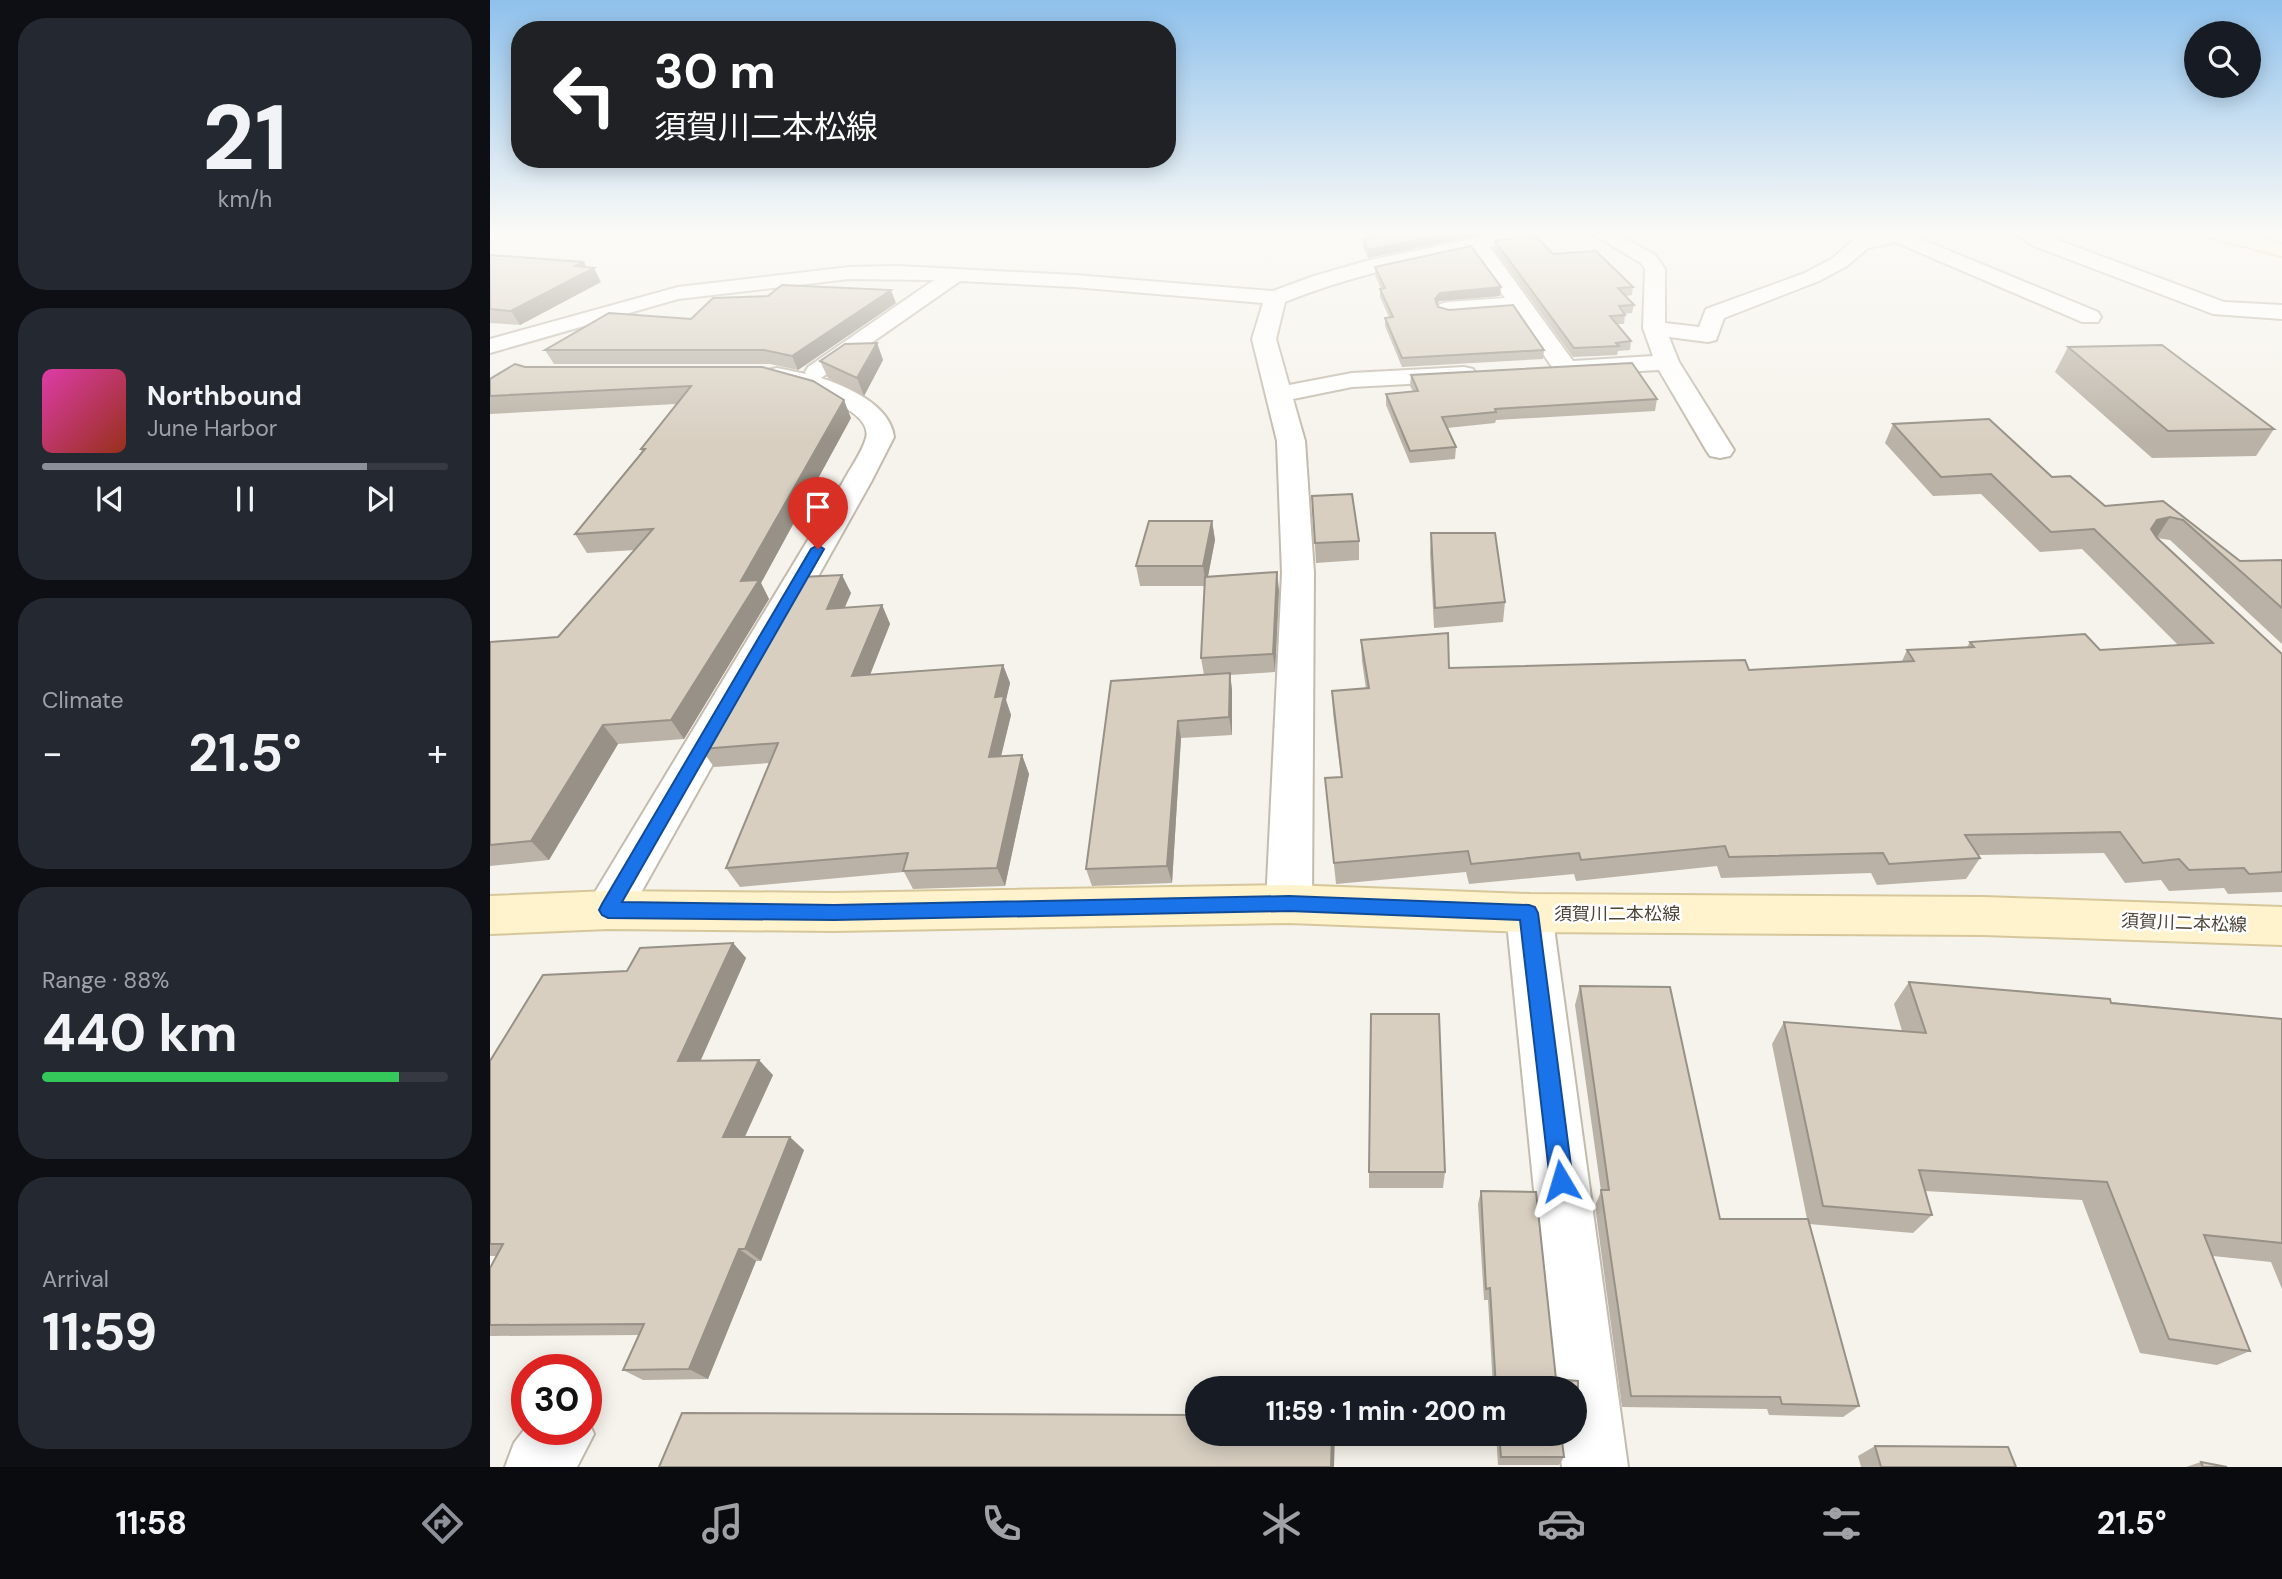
<!DOCTYPE html>
<meta charset="utf-8">
<style>
body{margin:0;font-family:"DM Sans","Noto Sans JP",sans-serif;background:#242831;color:#f1f3f6;height:100vh;display:flex;flex-direction:column;font-size:26px;white-space:nowrap}
*{box-sizing:border-box;margin:0}
p{font-size:23px;color:#9ea1a6}
.icon{flex:none;width:38px;height:38px;fill:none;stroke:currentColor;stroke-width:2;stroke-linecap:round;stroke-linejoin:round}
.map{position:relative;flex:1;overflow:hidden}
.sheet{display:flex;flex-direction:column;gap:18px;padding:18px;background:#0d0f14;width:490px}
.sheet>*{flex:none}
.banner{position:absolute;left:21px;top:21px;width:665px;height:147px;border-radius:28px;box-shadow:0 4px 18px #0003;background:#202124;color:#fff;overflow:hidden}
.tools{position:absolute;left:1694px;top:21px;display:grid;gap:14px}
.tools a{display:grid;place-items:center;width:77px;height:77px;border-radius:50%;background:#171b24;box-shadow:0 4px 18px #0003;font-size:35px}
.speed{position:absolute;left:21px;top:1354px;display:flex;gap:14px;font-size:35px;font-weight:700;text-align:center}
.speed>*{display:grid;place-content:center;width:91px;height:91px;border-radius:50%;background:#171b24;box-shadow:0 4px 18px #0003;line-height:1}
.speed .limit{border:10px solid #d22;background:#fff;color:#111}
.pin{position:absolute;display:grid;place-items:center;width:60px;height:60px;color:#fff;margin:-72px -30px;border-radius:50% 50% 50% 0;rotate:-45deg;box-shadow:0 0 7px #0007}
.pin .icon{rotate:45deg}
.me{position:absolute;width:77px;margin:-38px;rotate:353deg;stroke-linejoin:round;filter:drop-shadow(0 0 5px #0008)}
.turn{display:flex;align-items:center;gap:24px;height:147px;padding:0 28px;font-size:32px}
.turn .icon{width:91px;height:91px;stroke-width:2.5}
.turn b{display:block;font-size:49px;line-height:60px}
.big{font-size:52px;font-weight:700;line-height:1.1}
.sheet .card{flex:1;display:flex;flex-direction:column;justify-content:center;gap:10px;min-width:0;padding:0 24px;border-radius:28px;background:#242831}
.sheet .dial{align-items:center;gap:0}
.dial b{font-size:91px;line-height:1}
.song{display:flex;align-items:center;gap:21px}
.cover{width:84px;height:84px;border-radius:10px;background:linear-gradient(135deg,hsl(320 70% 55%),hsl(10 70% 35%))}
.played{height:7px;border-radius:4px;background:linear-gradient(90deg,#8c9099 80%,#363941 80%)}
.keys{display:flex;justify-content:space-around;direction:ltr}
.heat{display:flex;justify-content:space-between;align-items:center;font-size:38px;direction:ltr}
.charge{height:10px;border-radius:5px;background:linear-gradient(90deg,#34c759 88%,#363941 0)}
.trip{position:absolute;left:695px;top:1376px;width:402px;height:70px;border-radius:35px;background:#171b24;box-shadow:0 4px 18px #0003;font-weight:700;line-height:70px;text-align:center}
.dock{display:flex;height:112px;justify-content:space-around;align-items:center;background:#090b0e;color:#9ea1a6}
.dock .icon{width:49px;height:49px}
.dock .active{color:#8c9099}
.dock b{font-size:32px;color:#f1f3f6}
main{display:flex;flex:1;min-height:0}
.map>svg:first-child{display:block}
.lines{fill:none;stroke-linecap:round;stroke-linejoin:round}
.street-casing{stroke:#c2bbae;stroke-width:4}
.secondary-casing{stroke:#d6c79b;stroke-width:4}
.street{fill:#fff;fill-rule:evenodd}
.secondary{fill:#fff3cd;fill-rule:evenodd}
.wall{fill:#bab2a6}
.shaded-wall{fill:#979187}
.building{fill:#d8cfc1;stroke:#979187;stroke-width:2}
.route{fill:#1a73e8;stroke:#114b97;stroke-width:2}
.labels{text-anchor:middle;dominant-baseline:central;stroke-width:5;stroke-linejoin:round;paint-order:stroke}
.street-label{font-size:18px;fill:#4b4439;stroke:#fff}
</style>
<main>
<section class="sheet">
<div class="card dial"><b>21</b><p>km/h</p></div>
<div class="card">
<div class="song"><i class="cover"></i><div><b>Northbound</b><p>June Harbor</p></div></div>
<div class="played"></div>
<div class="keys"><svg class="icon" aria-label="previous" viewBox="0 0 24 24"><path d="M18 5L8 12l10 7zM5 5v14"/></svg><svg class="icon" aria-label="pause" viewBox="0 0 24 24"><path d="M8 5v14M16 5v14"/></svg><svg class="icon" aria-label="next" viewBox="0 0 24 24"><path d="M6 5l10 7-10 7zM19 5v14"/></svg></div>
</div>
<div class="card"><p>Climate</p>
<div class="heat"><a>−</a><b class="big">21.5°</b><a>+</a></div>
</div>
<div class="card"><p>Range · 88%</p><b class="big">440 km</b><div class="charge"></div></div>
<div class="card"><p>Arrival</p><b class="big">11:59</b></div>
</section>
<div class="map">
<svg width="1792" height="1467" viewBox="0 0 1792 1467">
<rect width="100%" height="100%" fill="#f6f3ec"/>
<g class="lines">
<!-- street casing -->
<g class="street-casing">
<g id="street">
<path d="M1011 233H1050L1048 237 1000 247 1083 361 1163 356 1153 328 1155 269 1151 263 1101 233H1125L1165 255 1175 269V323L1209 327 1216 309 1315 273 1343 258 1364 240 1392 233H1428L1426 237 1608 312 1611 317 1608 322H1592L1405 242 1378 248 1357 266 1329 281 1234 318 1226 340 1218 342 1179 337 1189 362 1244 450 1240 456 1230 458 1220 456 1216 450 1169 370 1075 375 1066 373 1024 311 958 316 950 314 947 309 950 304 958 302 1015 298 982 251C918 264 856 277 795 302L786 339 799 385 862 373 974 367 983 369 986 374 983 379 974 381 862 387 803 399 815 441 824 573 822 904 815 917 799 923 783 917 776 904 792 573 787 441 762 339 773 303 584 287 470 281 331 378C358 387 400 405 404 437L381 482 134 923 118 929 102 923 95 910 102 897 353 482C360 468 372 453 376 438 385 407 299 385 278 380L275 375 278 370 287 368 316 374 315 372 318 367 444 280 359 279 188 299 0 353V339L188 287 359 267 408 266 584 275 783 291 824 276 876 261Z"/>
<path d="M1525 233H1549L1734 302 1792 305V319L1723 314 1544 246Z"/>
<path d="M1039 894 1055 900 1062 913 1138 1467H1072L1068 1433H1085V1388H1064L1016 913 1023 900Z"/>
<path d="M96 1416 104 1434 87 1467H15L24 1443 37 1426V1430H96Z"/>
</g>
</g>
<!-- secondary casing -->
<g class="secondary-casing">
<g id="secondary">
<path d="M1715 233H1748L1792 244V256L1717 237Z"/>
<path d="M799 885 1039 894 1494 897 1792 907V945L1494 935 1039 932 799 923 344 931 118 929 0 934V896L118 891 344 893Z"/>
</g>
</g>
<!-- street -->
<use href="#street" class="street"/>
<!-- secondary -->
<use href="#secondary" class="secondary"/>
</g>
<!-- wall -->
<g class="wall">
<path d="M876 233H990V235L878 258 873 247V240L883 237Z"/>
<path d="M1005 241 1063 254 1143 287 1142 295 1135 296 1144 305 1142 313 1134 314 1135 315 1134 324H1127L1141 341 1140 350 1128 351 1127 355 1083 357 1004 249Z"/>
<path d="M0 255 97 267 111 282 30 325 0 323Z"/>
<path d="M885 267 1010 296 949 301 947 304 948 307 1054 350 1053 359 912 367 895 326V318L899 317 890 297V289H891L885 275Z"/>
<path d="M406 303 308 370 280 364H64L55 350 201 319Z"/>
<path d="M387 343 393 360 374 396 338 378 330 361Z"/>
<path d="M1578 347 1784 429 1766 456 1662 458 1565 372Z"/>
<path d="M35 367H272L361 418 271 583 279 599 194 739 128 744 59 860 0 866V642L68 637 145 550 97 553 85 534 152 452 151 449 186 404 0 414V379Z"/>
<path d="M921 375 1167 399 1165 411 1006 420 1005 423 957 428 966 447 965 459 920 463 896 405V394L923 391 920 386Z"/>
<path d="M1403 424 1562 477 1615 506 1673 501 1750 561 1792 560V644L1680 540 1667 538 1792 654V892L1738 894 1734 888 1679 891 1671 880 1635 883 1614 853 1488 855 1490 858 1476 879 1387 885 1381 873 1231 878 1227 866 1086 881 1084 874 979 884 976 872 846 884 835 778 851 777 843 713 842 691 876 689 872 661 871 640 959 668 1259 670 1412 661 1417 650 1477 647 1480 642 1610 650 1688 645 1592 549 1550 552 1491 494 1443 496 1395 443Z"/>
<path d="M822 496 869 541V560L826 563Z"/>
<path d="M722 521 725 540 718 577 789 590 785 672 740 675 742 690V735L691 738 682 883 602 886 596 869 714 675 711 658 715 586H650L646 566Z"/>
<path d="M941 533 1015 602 1013 622 944 628 940 553Z"/>
<path d="M361 593 354 608 392 605 400 624 380 675 513 665 520 683 516 700 521 715 511 757 532 755 539 774 515 886 423 889 414 872 250 887 236 868 280 763 224 767 211 749Z"/>
<path d="M243 943 256 958 211 1060 283 1075 255 1137 314 1150 271 1261H266L218 1379 153 1380 133 1370 149 1335 0 1336V1268L6 1256H0V1061L137 971Z"/>
<path d="M1419 982 1792 1019V1289L1781 1262 1723 1256 1760 1351 1727 1365 1650 1353 1592 1200 1435 1191 1442 1215 1423 1233 1319 1224 1369 1406 1353 1417 1279 1415 1277 1409 1132 1407 1105 1206 1111 1191 1085 1005 1090 986 1230 1219H1317L1282 1044 1294 1022 1412 1031 1404 1004Z"/>
<path d="M879 1172H955L953 1188H879Z"/>
<path d="M991 1191 1046 1192 1066 1379 1088 1381V1422L1085 1426V1388H1003L998 1300H994L988 1204Z"/>
<path d="M1006 1433H1071L1074 1457 1069 1465H1008Z"/>
<path d="M1385 1446 1526 1467H1371L1368 1456Z"/>
<path d="M1711 1462 1737 1467H1696Z"/>
</g>
<!-- shaded-wall -->
<g class="shaded-wall">
<path d="M960 233H990V235L878 258V250Z"/>
<path d="M94 262 98 270 104 268 111 282 30 325 21 311 85 266Z"/>
<path d="M1011 287 1010 296 949 301 945 308V299L950 293Z"/>
<path d="M401 290 406 303 308 370 302 356Z"/>
<path d="M387 343 393 360 374 396 367 378Z"/>
<path d="M354 400 361 418 271 583 279 599 194 739 181 720 251 581Z"/>
<path d="M1680 517 1667 537 1654 540 1667 520Z"/>
<path d="M722 521 725 540 716 586 713 566Z"/>
<path d="M787 572 789 590 785 672 783 654Z"/>
<path d="M352 575 361 593 346 628 337 609Z"/>
<path d="M392 605 400 624 372 695 362 676Z"/>
<path d="M513 665 520 683 516 700 521 715 506 776 499 757 505 697Z"/>
<path d="M740 673 742 690V735L739 717Z"/>
<path d="M688 721 691 738 682 883 677 866Z"/>
<path d="M113 725 128 744 59 860 41 841Z"/>
<path d="M532 755 539 774 515 886 507 868Z"/>
<path d="M243 943 256 958 204 1075 188 1061Z"/>
<path d="M269 1060 283 1075 248 1151 233 1137Z"/>
<path d="M300 1137 314 1150 271 1261 255 1249Z"/>
<path d="M249 1249 266 1261 218 1379 199 1369Z"/>
<path d="M842 1433H845L844 1467H841Z"/>
</g>
<!-- building -->
<g class="building">
<path d="M892 233H960L878 250 873 240 894 234Z"/>
<path d="M1045 235 1063 254 1106 251 1143 287 1128 288 1144 305 1129 306 1135 315 1120 316 1141 341 1126 343 1129 346 1084 348 1005 241Z"/>
<path d="M981 246 1011 287 950 293 945 299 948 307 959 310 1023 305 1054 350 912 358 895 318 903 317 890 289 895 288 885 267Z"/>
<path d="M0 255 94 262 85 266 104 268 21 311 0 309Z"/>
<path d="M292 285 401 290 302 356 274 350H55L119 313 201 319 223 298 278 296Z"/>
<path d="M387 343 367 378 330 361 355 344Z"/>
<path d="M1672 345 1784 429 1678 431 1578 347Z"/>
<path d="M1142 363 1167 399 1005 409 1006 412 952 417 966 447 920 451 896 394 928 391 921 375Z"/>
<path d="M25 364 35 367H272L323 381 354 400 251 581 269 580 181 720 113 725 41 841 0 845V642L68 637 163 529 85 534 155 449H151L201 386 0 396V379Z"/>
<path d="M1499 419 1562 477 1580 476 1615 506 1673 501 1750 561 1792 560V608L1693 520 1680 517 1667 520 1661 529 1667 538 1792 654V872L1759 874 1754 868 1699 870 1689 859 1653 863 1630 832 1475 835 1490 858 1399 864 1393 853 1239 857 1235 846 1091 860 1089 853 981 864 978 851 844 863 835 778 852 777 842 691 879 688 871 640 958 633 959 668 1255 660 1259 670 1424 661 1417 650 1484 647 1480 642 1595 634 1610 650 1723 643 1604 529 1561 532 1501 474 1451 477 1403 424Z"/>
<path d="M862 494 869 541 825 543 822 496Z"/>
<path d="M659 521H722L713 566H646Z"/>
<path d="M941 533H1005L1015 602 945 608Z"/>
<path d="M787 572 783 654 711 658 715 577Z"/>
<path d="M352 575 337 609 392 605 362 676 513 665 505 697 514 696 499 757 532 755 507 868 413 871 418 853 236 868 288 743 211 749 311 577Z"/>
<path d="M740 673 739 717 688 721 677 866 596 869 621 681Z"/>
<path d="M243 943 188 1061 269 1060 233 1137H300L255 1249H249L199 1369 133 1370 154 1324 0 1325V1268L13 1244H0V1061L53 975 137 971 150 948Z"/>
<path d="M1419 982 1620 999 1621 1003 1792 1019V1243L1714 1235 1760 1351 1679 1339 1617 1182 1429 1170 1442 1215 1333 1206 1294 1022 1436 1033Z"/>
<path d="M1090 986 1180 987 1230 1219H1318L1369 1406 1292 1404 1290 1397 1141 1396 1111 1190H1119Z"/>
<path d="M881 1014H949L955 1172H879Z"/>
<path d="M991 1191 1046 1192 1066 1379 1088 1381V1422H1085V1388H1006L1000 1288 996 1289Z"/>
<path d="M192 1413 707 1415V1433H842L841 1467H169Z"/>
<path d="M1009 1433H1071L1074 1457H1011Z"/>
<path d="M1385 1446 1518 1447 1526 1467H1391Z"/>
<path d="M1711 1462 1737 1467H1713Z"/>
</g>
<!-- sky -->
<linearGradient id="sky" x2="0" y2="1"><stop stop-color="#8fc1ec"/><stop offset="0.53" stop-color="#fbfaf6"/><stop offset="1" stop-color="#fbfaf6" stop-opacity="0"/></linearGradient>
<rect width="1792" height="439" fill="url(#sky)"/>
<!-- route -->
<path class="route" d="M328 545 334 549 132 902 344 905 799 896 1039 905 1045 907 1048 913 1083 1181 1079 1189 1071 1193 1063 1189 1060 1181 1030 920 799 911 344 920 118 918 112 915 109 910 112 904 321 549Z"/>
<g class="labels">
<!-- street labels -->
<g class="street-label">
<text x="1127" y="914">須賀川二本松線</text>
<text transform="translate(1694 923) rotate(2)">須賀川二本松線</text>
</g>
</g>
</svg>
<div class="tools">
<a><svg class="icon" aria-label="search" viewBox="0 0 24 24"><circle cx="10" cy="10" r="6"/><path d="M15 15l6 6"/></svg></a>
</div>
<div class="speed"><div class="limit">30</div></div>
<div class="pin" style="left:328px;top:549px;background:#d93025"><svg class="icon" aria-label="arrive" viewBox="0 0 24 24"><path d="M6 21V4h12l-3 4 3 4H6"/></svg></div>
<svg class="me" style="left:1071px;top:1181px" viewBox="-20 -20 40 40"><path d="M0-17L14 15 0 8-14 15z" fill="#1a73e8" stroke="#fff" stroke-width="4"/></svg>
<div class="trip">11:59 · 1 min · 200 m</div>
<div class="banner">
<div class="turn"><svg class="icon" aria-label="left" viewBox="0 0 24 24"><path d="M17 20v-9H6M10 6l-5 5 5 5"/></svg><div><b>30 m</b>須賀川二本松線</div></div>
</div>
</div>
</main>
<nav class="dock">
<b>11:58</b>
<svg class="icon active" aria-label="directions" viewBox="0 0 24 24"><path d="M12 3l9 9-9 9-9-9zM9 14v-3h6M13 9l2 2-2 2"/></svg>
<svg class="icon" aria-label="music" viewBox="0 0 24 24"><path d="M9 18V5l10-2v13"/><circle cx="6" cy="18" r="3"/><circle cx="16" cy="16" r="3"/></svg>
<svg class="icon" aria-label="phone" viewBox="0 0 24 24"><path d="M5 4h4l2 5-3 2q2 4 5 5l2-3 5 2v4C11 20 4 13 5 4z"/></svg>
<svg class="icon" aria-label="climate" viewBox="0 0 24 24"><path d="M12 3v18M4 7l16 10M4 17L20 7"/></svg>
<svg class="icon" aria-label="car" viewBox="0 0 24 24"><path d="M5 17H2v-5l4-1 3-4h7l3 4 3 1v5h-3M9 17h6M6 11h13"/><circle cx="7" cy="17" r="2"/><circle cx="17" cy="17" r="2"/></svg>
<svg class="icon" aria-label="filters" viewBox="0 0 24 24"><path d="M4 7h16M4 17h16"/><circle cx="9" cy="7" r="2"/><circle cx="15" cy="17" r="2"/></svg>
<b>21.5°</b>
</nav>
